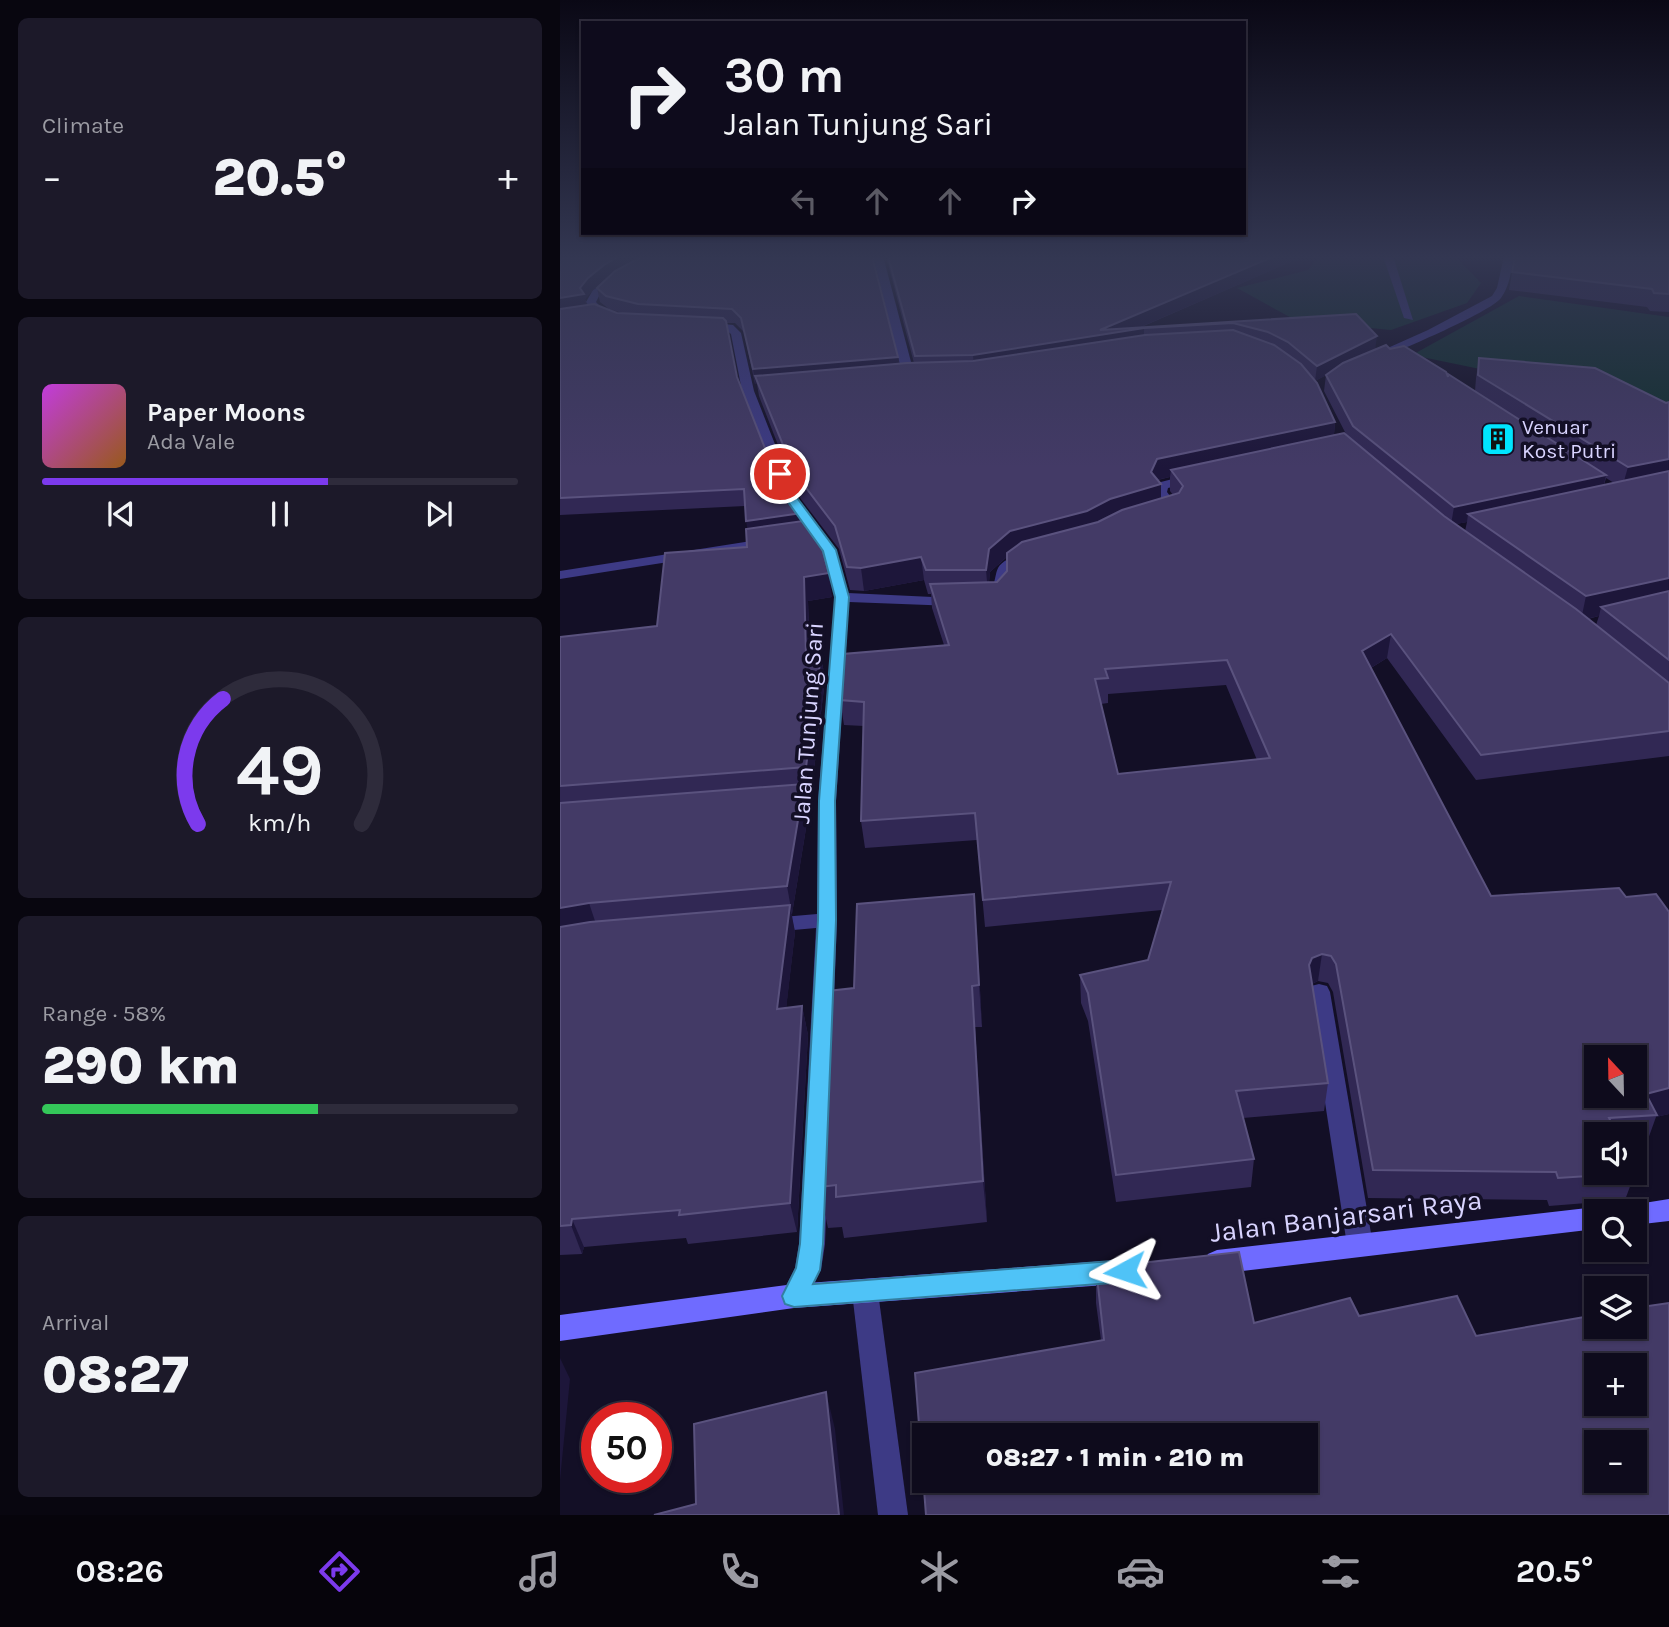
<!DOCTYPE html>
<meta charset="utf-8">
<style>
body{margin:0;font-family:Karla,sans-serif;background:#1c1929;color:#f1f3f6;height:100vh;display:flex;flex-direction:column;font-size:26px;white-space:nowrap}
*{box-sizing:border-box;margin:0}
p{font-size:23px;color:#9b9ba3}
.icon{flex:none;width:38px;height:38px;fill:none;stroke:currentColor;stroke-width:2;stroke-linecap:round;stroke-linejoin:round}
.map{position:relative;flex:1;overflow:hidden}
.details{display:flex;flex-direction:column;gap:18px;padding:18px;background:#08060f;width:560px}
.details>*{flex:none}
.guide{position:absolute;left:21px;top:21px;width:665px;height:214px;border-radius:0px;box-shadow:0 2px 5px #0004,0 0 0 2px #2e2b3b;background:#0e0b1c;color:#f1f3f6;overflow:hidden}
.needle{width:46px;rotate:338deg}
.controls{position:absolute;left:1024px;top:1045px;display:grid;gap:14px}
.controls a{display:grid;place-items:center;width:63px;height:63px;border-radius:0px;background:#0e0b1c;box-shadow:0 2px 5px #0004,0 0 0 2px #2e2b3b;font-size:35px}
.speed{position:absolute;left:21px;top:1402px;display:flex;gap:14px;font-size:35px;font-weight:700;text-align:center}
.speed>*{display:grid;place-content:center;width:91px;height:91px;border-radius:50%;background:#0e0b1c;box-shadow:0 2px 5px #0004,0 0 0 2px #2e2b3b;line-height:1}
.speed .limit{border:10px solid #d22;background:#fff;color:#111}
.pin{position:absolute;display:grid;place-items:center;width:60px;height:60px;color:#fff;margin:-30px;border:4px solid #fff;border-radius:50%;box-shadow:0 2px 7px #0007}
.me{position:absolute;width:77px;margin:-38px;rotate:265deg;stroke-linejoin:round;filter:drop-shadow(0 0 5px #0008)}
.turn{display:flex;align-items:center;gap:24px;height:147px;padding:0 28px;font-size:32px}
.turn .icon{width:91px;height:91px;stroke-width:2.5}
.turn b{display:block;font-size:49px;line-height:60px}
.lanes{display:flex;align-items:center;height:66px;padding:0 28px;background:#0003;justify-content:center;gap:35px;direction:ltr}
.lanes .off{opacity:.35}
.big{font-size:52px;font-weight:800;line-height:1.1}
.details .card{flex:1;display:flex;flex-direction:column;justify-content:center;gap:10px;min-width:0;padding:0 24px;border-radius:10px;background:#1c1929}
.details .dial{align-items:center;gap:0}
.dial svg{height:182px;overflow:visible;fill:none;stroke:#2e2b3b;stroke-width:7;stroke-linecap:round;text-anchor:middle}
.dial text{fill:#f1f3f6;stroke:none}
.song{display:flex;align-items:center;gap:21px}
.cover{width:84px;height:84px;border-radius:10px;background:linear-gradient(135deg,hsl(290 70% 55%),hsl(30 70% 35%))}
.played{height:7px;border-radius:4px;background:linear-gradient(90deg,#7c3aed 60%,#2e2b3b 60%)}
.keys{display:flex;justify-content:space-around;direction:ltr}
.heat{display:flex;justify-content:space-between;align-items:center;font-size:38px;direction:ltr}
.charge{height:10px;border-radius:5px;background:linear-gradient(90deg,#34c759 58%,#2e2b3b 0)}
.trip{position:absolute;left:352px;top:1423px;width:406px;height:70px;border-radius:0px;background:#0e0b1c;box-shadow:0 2px 5px #0004,0 0 0 2px #2e2b3b;font-weight:800;line-height:70px;text-align:center}
.tab-bar{display:flex;height:112px;justify-content:space-around;align-items:center;background:#06040b;color:#9b9ba3}
.tab-bar .icon{width:49px;height:49px}
.tab-bar .current{color:#7c3aed}
.tab-bar b{font-size:32px;color:#f1f3f6}
main{display:flex;flex:1;min-height:0}
.map>svg:first-child{display:block}
.green{fill:#12302f}
.lines{fill:none;stroke-linecap:round;stroke-linejoin:round}
.service{fill:#3d3a85;fill-rule:evenodd}
.minor{fill:#3d3a85;fill-rule:evenodd}
.secondary{fill:#6f6bff;fill-rule:evenodd}
.wall{fill:#312854;fill-rule:evenodd}
.shaded-wall{fill:#1d163a}
.building{fill:#433a66;stroke:#5a527e;stroke-width:2;fill-rule:evenodd}
.route{fill:#4fc3f7;stroke:#337fa1;stroke-width:2}
.labels{text-anchor:middle;dominant-baseline:central;stroke-width:7;stroke-linejoin:round;paint-order:stroke}
.far-poi-label{font-size:21px;fill:#d9d4ff;stroke:#130f26;text-anchor:start}
.street-label{font-size:24px;fill:#d9d4ff;stroke:#130f26}
.near-street-label{font-size:28px;fill:#d9d4ff;stroke:#130f26}
</style>
<main>
<section class="details">
<div class="card"><p>Climate</p>
<div class="heat"><a>−</a><b class="big">20.5°</b><a>+</a></div>
</div>
<div class="card">
<div class="song"><i class="cover"></i><div><b>Paper Moons</b><p>Ada Vale</p></div></div>
<div class="played"></div>
<div class="keys"><svg class="icon" aria-label="previous" viewBox="0 0 24 24"><path d="M18 5L8 12l10 7zM5 5v14"/></svg><svg class="icon" aria-label="pause" viewBox="0 0 24 24"><path d="M8 5v14M16 5v14"/></svg><svg class="icon" aria-label="next" viewBox="0 0 24 24"><path d="M6 5l10 7-10 7zM19 5v14"/></svg></div>
</div>
<div class="card dial"><svg viewBox="0 0 100 80">
<path d="M14 69A42 42 0 1 1 86 69"/>
<path d="M14 69A42 42 0 0 1 25 14" stroke="#7c3aed"/>
<text x="50" y="56" font-size="32" font-weight="700">49</text>
<text x="50" y="72" font-size="11">km/h</text>
</svg></div>
<div class="card"><p>Range · 58%</p><b class="big">290 km</b><div class="charge"></div></div>
<div class="card"><p>Arrival</p><b class="big">08:27</b></div>
</section>
<div class="map">
<svg width="1109" height="1515" viewBox="0 0 1109 1515">
<rect width="100%" height="100%" fill="#130f26"/>
<!-- green -->
<g class="green">
<path d="M759 256H895L921 283 907 303 831 330 737 321 677 288 748 270Z"/>
<path d="M959 296 1109 317V408L852 355Z"/>
</g>
<g class="lines">
<!-- service -->
<path class="service" d="M823 256H833L853 320 844 318Z"/>
<!-- minor -->
<g class="minor">
<path d="M313 256H323L355 377 353 379 343 377Z"/>
<path d="M944 256H954C951 270 950 286 941 298 929 313 842 349 820 359H812V355L868 330 932 296 937 288Z"/>
<path d="M53 278 61 280 40 294 36 302C42 309 50 312 56 318L51 321 35 314 26 302 33 290Z"/>
<path d="M144 322 173 325 181 333 194 391 235 495 276 550 288 593 394 598 401 602 394 606 289 602 276 801 277 920 265 1244 261 1270 243 1305 234 1308 225 1305 221 1296 235 1268 239 1244 256 928 211 932 204 930 201 925 204 920 211 918 257 914 258 801 275 597 262 550 222 495 182 391 171 334 166 330 140 327V323Z"/>
<path d="M632 474 637 475V481L608 488 607 492 620 509 618 512 601 515 599 512 605 508 593 492 597 483Z"/>
<path d="M211 538 216 539V545L0 579V571Z"/>
<path d="M470 552 477 556 450 570 446 594 437 603H427L425 600C446 574 421 564 470 552Z"/>
<path d="M759 984 767 986 770 992 813 1245 809 1253 800 1256 791 1253 787 1245 748 992 751 986Z"/>
<path d="M305 1280 314 1283 318 1292 348 1515H318L292 1292 296 1283Z"/>
</g>
<!-- secondary -->
<g class="secondary">
<path d="M1109 1199V1221L1074 1225V1211H1063L1065 1206Z"/>
<path d="M1036 1207 1045 1211H1036V1229L657 1274 648 1270 644 1262 648 1254 657 1250Z"/>
<path d="M559 1260 568 1264 572 1272 568 1280 559 1284 234 1308 0 1341V1315L234 1284Z"/>
</g>
</g>
<!-- wall -->
<g class="wall">
<path d="M0 256 338 357 339 364 354 363 326 256H744L579 328 796 314 816 349H830L888 376 915 391 916 378 919 358 1106 403 1109 402V756L916 780 827 658 811 668 931 896 1109 1114 1096 1117 1087 1142 1074 1143V1134H1036L1075 1173 1065 1200 989 1206 987 1200 808 1198 773 992 768 983 758 981 752 984 768 1083 764 1111 683 1118 694 1159 691 1187 556 1202 528 1021 521 1003 520 975 588 960 602 910 425 927 417 840 305 848 301 821 304 726 284 725 280 700 384 645 372 608 371 594H368L364 580 304 591 290 590 279 549 237 494 199 396 197 384H195L184 332 175 323H166L177 377 217 479 242 513 243 521 272 597 248 601 250 656 261 655 265 680 251 794H246L249 810 232 914H231L235 932 226 1008 242 1006 248 1035 237 1232 128 1244 126 1238 24 1247 22 1254 0 1255V637L97 626 187 547 188 529 185 506 0 515ZM49 277 37 288 40 302 49 309 65 314 57 313 27 305 25 299 31 292ZM766 375 764 391 787 436 774 435 775 422 755 381ZM610 477V491L613 495 601 498 598 480ZM1046 478 1054 483 1044 485ZM907 522 905 531 896 524ZM447 557V571L437 582H429L430 572ZM1039 616 1036 625 1028 619ZM666 685 697 760 558 774 541 704 548 703V694Z"/>
<path d="M955 256H1109V312L1090 311 1087 307 949 290Z"/>
<path d="M417 934 422 1027H415L427 1222 284 1238 282 1227 268 1228 259 1187 294 988Z"/>
<path d="M536 1268 694 1323 799 1316 916 1336 1109 1515 541 1340 536 1303Z"/>
</g>
<!-- shaded-wall -->
<g class="shaded-wall">
<path d="M59 256H88L74 262 46 278 31 292 25 299 27 308 0 312V298L20 288 28 278 44 265Z"/>
<path d="M715 256H744L576 329 584 328V342L414 369 413 355 540 330Z"/>
<path d="M817 336 815 351 755 381 757 366Z"/>
<path d="M338 357 340 372 195 376 197 384H195L193 369Z"/>
<path d="M775 422 773 443 611 470 610 477 596 480 601 484V506L451 553 430 572 428 593 426 570 429 549 450 531 591 472 597 459Z"/>
<path d="M1109 459V479L1062 488 1068 467Z"/>
<path d="M1046 475 1042 493 908 514 907 522 891 525 894 507Z"/>
<path d="M242 513 244 530 189 539 186 521Z"/>
<path d="M361 557 364 580 304 591 301 568Z"/>
<path d="M269 573 272 597 248 601 250 681 246 656 244 577Z"/>
<path d="M1109 578V600L1041 607 1039 616 1021 620 1026 596Z"/>
<path d="M831 634 827 658 799 675 802 651Z"/>
<path d="M261 655 265 680 251 794 246 767Z"/>
<path d="M244 784 249 810 232 914 227 886Z"/>
<path d="M414 894 417 934 422 1027 419 985Z"/>
<path d="M29 903 38 930 0 938V908Z"/>
<path d="M230 905 235 932 223 1037 217 1009Z"/>
<path d="M762 954 758 981 749 985V965L752 958Z"/>
<path d="M412 986 415 1027 427 1222 423 1181Z"/>
<path d="M242 1006 248 1035 237 1232 230 1203Z"/>
<path d="M1109 1088V1114L1096 1117 1097 1115 1086 1094Z"/>
<path d="M12 1219 24 1247 22 1254 11 1225Z"/>
<path d="M0 1358 10 1379 0 1480Z"/>
<path d="M266 1392 275 1429 284 1515H279Z"/>
</g>
<!-- building -->
<g class="building">
<path d="M0 256H59L44 265 28 278 20 288 24 294 0 298Z"/>
<path d="M83 256H312L338 357 193 369 181 318 172 309 78 304 46 296 37 288 55 271Z"/>
<path d="M328 256H616L638 257 643 256H715L540 330 796 314 817 336 757 366 728 342 708 332 673 323 584 328 413 355 355 356Z"/>
<path d="M955 256H1109V294L1094 293 1092 289 952 272Z"/>
<path d="M34 304 57 313 163 318 166 321 177 377 217 479 242 513 186 521 184 489 0 498V309Z"/>
<path d="M673 330 714 345 741 364 757 383 775 422 597 459 591 472 601 484 550 499 527 511 450 531 429 549 426 570H366L361 557 301 568 287 567 275 526 234 472 195 376 347 363 413 361 585 335Z"/>
<path d="M826 345 830 349 844 346 886 372 888 377V374L1046 475 894 507 793 426 766 375 783 363Z"/>
<path d="M919 358 1035 368 1106 403 1109 402V459L1068 467 918 375Z"/>
<path d="M784 433 884 516 1016 609 1109 683V731L921 755 831 634 802 651 931 896 1059 888 1066 897 1096 894 1109 912V1088L1086 1094 1097 1115 1049 1118 1057 1134H1036V1172L1075 1173 998 1178 996 1172 813 1170 776 964 771 956 762 954 752 958 749 965 768 1083 676 1091 694 1159 556 1175 528 993 520 975 588 960 611 882 423 900 415 813 301 821 304 702 280 700 283 654 389 645 370 584 437 582 447 571V553L462 542 538 522 562 510 619 493 623 486 611 470ZM667 660 710 758 558 774 535 679 548 678 545 669ZM1036 1057H1074V1096H1036Z"/>
<path d="M1109 471V578L1026 596 908 514Z"/>
<path d="M250 520 256 528 269 573 244 577 246 656 261 655 246 767 0 786V637L97 626 105 553 187 547 186 529Z"/>
<path d="M1109 591V660L1041 607Z"/>
<path d="M244 784 227 886 29 903 0 908V803Z"/>
<path d="M414 894 419 985 412 986 423 1181 276 1197V1185L259 1187 268 991 294 988 297 904Z"/>
<path d="M230 905 217 1009 242 1006 230 1203 119 1215 120 1210 12 1219 11 1225 0 1226V927L30 922Z"/>
<path d="M679 1252 694 1323 790 1298 799 1316 897 1296 916 1336 1036 1315V1326H1074V1308L1109 1303V1515H366L355 1373 544 1340 536 1268ZM1036 1365H1074V1404H1036ZM364 1435H746V1480H364ZM1036 1442H1074V1480H1036Z"/>
<path d="M266 1392 279 1515H94L136 1504 134 1424Z"/>
</g>
<!-- sky -->
<linearGradient id="sky" x2="0" y2="1"><stop stop-color="#0a0815"/><stop offset="0.55" stop-color="#333752"/><stop offset="1" stop-color="#333752" stop-opacity="0"/></linearGradient>
<rect width="1109" height="468" fill="url(#sky)"/>
<!-- route -->
<path class="route" d="M220 471 225 472 235 495 276 550 289 597 275 801 276 920 263 1244 260 1270 253 1284 565 1260 573 1263 577 1271 573 1279 565 1282 234 1307 225 1304 222 1296 236 1268 240 1244 258 920 259 801 275 597 263 551 223 495 215 474Z"/>
<!-- icons -->
<defs>
<g id="building-square" transform="scale(1.75)"><rect x="-9" y="-9" width="18" height="18" rx="4" fill="#00e5ff" stroke="#130f26"/><path d="M-4-6H4V6H1V3H-1V6H-4ZM-2.5-4.3h1.7v1.8h-1.7ZM.8-4.3h1.7v1.8H.8ZM-2.5-1h1.7V.8h-1.7ZM.8-1h1.7V.8H.8Z" fill="#111"/></g>
</defs>
<g fill-rule="evenodd">
<use href="#building-square" x="938" y="439"/>
</g>
<g class="labels">
<!-- far-poi labels -->
<g class="far-poi-label">
<text x="962" y="427">Venuar<tspan x="962" dy="24">Kost Putri</tspan></text>
</g>
<!-- street labels -->
<g class="street-label">
<text transform="translate(248 723) rotate(-86)">Jalan Tunjung Sari</text>
</g>
<!-- near-street labels -->
<g class="near-street-label">
<text transform="translate(786 1216) rotate(-7)">Jalan Banjarsari Raya</text>
</g>
</g>
</svg>
<div class="controls">
<a><svg class="needle" viewBox="-14 -14 28 28"><path d="M0-13l5 13h-10z" fill="#e53935"/><path d="M0 13l5-13h-10z" fill="#9b9ba3"/></svg></a>
<a><svg class="icon" aria-label="sound" viewBox="0 0 24 24"><path d="M4 9h4l5-4v14l-5-4H4zM17 9q2 3 0 6"/></svg></a>
<a><svg class="icon" aria-label="search" viewBox="0 0 24 24"><circle cx="10" cy="10" r="6"/><path d="M15 15l6 6"/></svg></a>
<a><svg class="icon" aria-label="layers" viewBox="0 0 24 24"><path d="M12 4l9 5-9 5-9-5zM3 14l9 5 9-5"/></svg></a>
<a>+</a>
<a>−</a>
</div>
<div class="speed"><div class="limit">50</div></div>
<div class="pin" style="left:220px;top:474px;background:#d93025"><svg class="icon" aria-label="arrive" viewBox="0 0 24 24"><path d="M6 21V4h12l-3 4 3 4H6"/></svg></div>
<svg class="me" style="left:565px;top:1271px" viewBox="-20 -20 40 40"><path d="M0-17L14 15 0 8-14 15z" fill="#4fc3f7" stroke="#fff" stroke-width="4"/></svg>
<div class="trip">08:27 · 1 min · 210 m</div>
<div class="guide">
<div class="turn"><svg class="icon" aria-label="right" viewBox="0 0 24 24"><path d="M7 20v-9h11M14 6l5 5-5 5"/></svg><div><b>30 m</b>Jalan Tunjung Sari</div></div>
<div class="lanes"><svg class="icon off" aria-label="left" viewBox="0 0 24 24"><path d="M17 20v-9H6M10 6l-5 5 5 5"/></svg><svg class="icon off" aria-label="ahead" viewBox="0 0 24 24"><path d="M12 20V5M6 11l6-6 6 6"/></svg><svg class="icon off" aria-label="ahead" viewBox="0 0 24 24"><path d="M12 20V5M6 11l6-6 6 6"/></svg><svg class="icon" aria-label="right" viewBox="0 0 24 24"><path d="M7 20v-9h11M14 6l5 5-5 5"/></svg></div>
</div>
</div>
</main>
<nav class="tab-bar">
<b>08:26</b>
<svg class="icon current" aria-label="directions" viewBox="0 0 24 24"><path d="M12 3l9 9-9 9-9-9zM9 14v-3h6M13 9l2 2-2 2"/></svg>
<svg class="icon" aria-label="music" viewBox="0 0 24 24"><path d="M9 18V5l10-2v13"/><circle cx="6" cy="18" r="3"/><circle cx="16" cy="16" r="3"/></svg>
<svg class="icon" aria-label="phone" viewBox="0 0 24 24"><path d="M5 4h4l2 5-3 2q2 4 5 5l2-3 5 2v4C11 20 4 13 5 4z"/></svg>
<svg class="icon" aria-label="climate" viewBox="0 0 24 24"><path d="M12 3v18M4 7l16 10M4 17L20 7"/></svg>
<svg class="icon" aria-label="car" viewBox="0 0 24 24"><path d="M5 17H2v-5l4-1 3-4h7l3 4 3 1v5h-3M9 17h6M6 11h13"/><circle cx="7" cy="17" r="2"/><circle cx="17" cy="17" r="2"/></svg>
<svg class="icon" aria-label="filters" viewBox="0 0 24 24"><path d="M4 7h16M4 17h16"/><circle cx="9" cy="7" r="2"/><circle cx="15" cy="17" r="2"/></svg>
<b>20.5°</b>
</nav>
